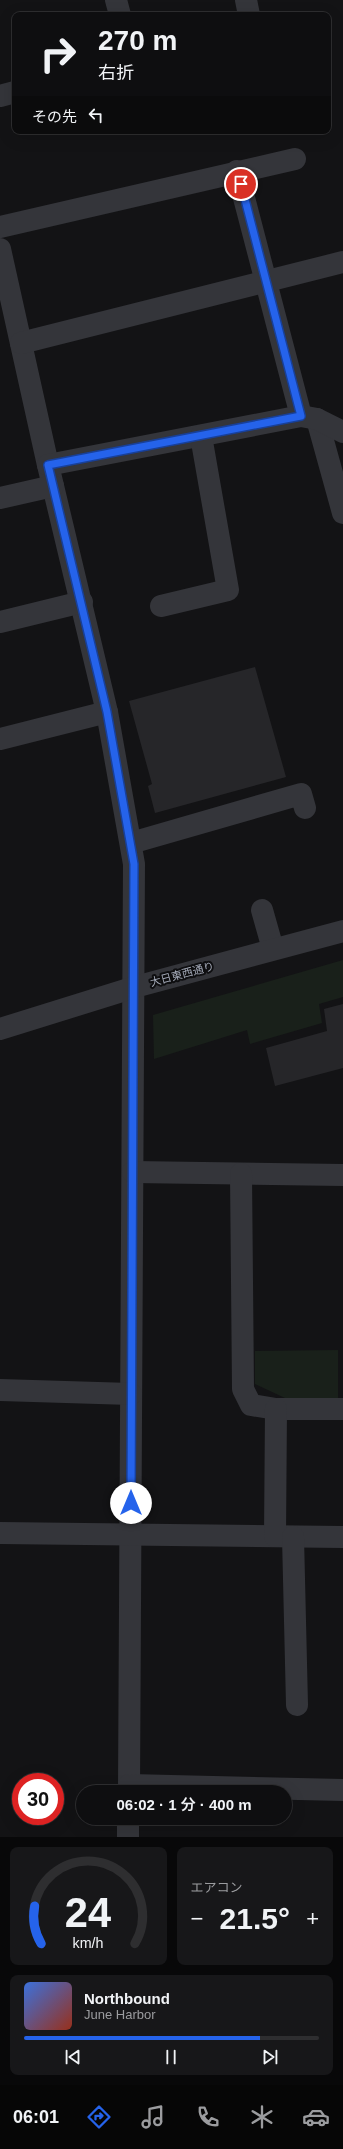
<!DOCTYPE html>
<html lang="ja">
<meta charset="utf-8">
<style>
body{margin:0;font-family:Helvetica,"Noto Sans JP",sans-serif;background:#171719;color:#f1f3f6;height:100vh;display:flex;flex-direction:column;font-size:15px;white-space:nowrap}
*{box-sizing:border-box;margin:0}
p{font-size:13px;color:#9b9c9f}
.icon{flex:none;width:22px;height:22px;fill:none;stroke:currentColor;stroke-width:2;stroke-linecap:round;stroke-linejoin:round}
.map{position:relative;height:1837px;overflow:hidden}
.sheet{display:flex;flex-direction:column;gap:10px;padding:10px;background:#080809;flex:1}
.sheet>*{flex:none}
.guide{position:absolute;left:12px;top:12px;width:319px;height:122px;border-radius:8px;box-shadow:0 4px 16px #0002,0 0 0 1px #2e2e30;background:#0e0e10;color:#f1f3f6;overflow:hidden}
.speed{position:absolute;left:12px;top:1773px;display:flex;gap:8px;font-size:20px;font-weight:700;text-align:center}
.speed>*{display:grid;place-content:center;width:52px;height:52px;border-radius:50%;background:#0e0e10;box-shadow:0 4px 16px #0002,0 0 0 1px #2e2e30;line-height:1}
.speed .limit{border:6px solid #d22;background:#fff;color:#111}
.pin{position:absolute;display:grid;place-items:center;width:34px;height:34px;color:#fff;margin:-17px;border:2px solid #fff;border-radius:50%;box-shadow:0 1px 4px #0007}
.me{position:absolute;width:44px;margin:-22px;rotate:0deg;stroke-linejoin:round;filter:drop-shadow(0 0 3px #0008)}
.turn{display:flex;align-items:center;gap:14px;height:84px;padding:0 20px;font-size:18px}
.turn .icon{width:52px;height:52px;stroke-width:2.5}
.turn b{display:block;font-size:28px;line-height:34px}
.then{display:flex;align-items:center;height:38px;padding:0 20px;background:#0003;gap:8px;font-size:15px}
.big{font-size:30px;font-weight:600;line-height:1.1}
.sheet .widget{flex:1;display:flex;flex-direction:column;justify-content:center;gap:6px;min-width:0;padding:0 14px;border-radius:8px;background:#171719}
.sheet .dial{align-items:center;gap:0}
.dial svg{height:104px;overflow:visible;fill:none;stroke:#2e2e30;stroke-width:7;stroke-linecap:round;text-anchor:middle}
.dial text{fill:#f1f3f6;stroke:none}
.song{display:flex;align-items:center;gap:12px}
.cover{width:48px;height:48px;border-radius:6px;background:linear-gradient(135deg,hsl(220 70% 55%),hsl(10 70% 35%))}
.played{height:4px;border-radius:2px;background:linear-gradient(90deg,#2563eb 80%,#2e2e30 80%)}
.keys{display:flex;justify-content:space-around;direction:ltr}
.heat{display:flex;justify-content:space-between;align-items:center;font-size:22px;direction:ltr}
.sheet .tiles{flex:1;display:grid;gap:10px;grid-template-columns:1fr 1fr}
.widget:last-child{grid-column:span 2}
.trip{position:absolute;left:76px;top:1785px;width:216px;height:40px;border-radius:20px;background:#0e0e10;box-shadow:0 4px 16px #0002,0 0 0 1px #2e2e30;font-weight:600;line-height:40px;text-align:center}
.tab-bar{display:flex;height:64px;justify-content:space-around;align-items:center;background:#060606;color:#9b9c9f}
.tab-bar .icon{width:28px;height:28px}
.tab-bar .on{color:#2563eb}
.tab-bar b{font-size:18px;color:#f1f3f6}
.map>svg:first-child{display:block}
.green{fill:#19201a}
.building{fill:#262629}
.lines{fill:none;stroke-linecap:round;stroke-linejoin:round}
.minor{stroke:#34353a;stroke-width:22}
.route-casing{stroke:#184099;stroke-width:10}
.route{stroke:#2563eb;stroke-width:7}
.labels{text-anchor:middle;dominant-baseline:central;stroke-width:4;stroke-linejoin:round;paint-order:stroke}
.street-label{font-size:11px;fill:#a3a9b7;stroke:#0e0e10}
</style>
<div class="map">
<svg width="343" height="1837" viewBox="0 0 343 1837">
<rect width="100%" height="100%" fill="#131315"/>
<!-- green -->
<g class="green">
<path d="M343 960V997L319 1004 322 1023 250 1044 247 1030 154 1059 153 1015Z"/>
<path d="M338 1350V1398H285L255 1384V1351Z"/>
</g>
<!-- building -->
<g class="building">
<path d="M255 667 286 777 155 813 148 786 152 784 129 701Z"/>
<path d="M343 1004V1068L275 1086 266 1048 327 1031 324 1009Z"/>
</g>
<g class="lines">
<!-- minor -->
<g class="minor">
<path d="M116 0 120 15"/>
<path d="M246 0 249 15"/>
<path d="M0 96 15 92"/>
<path d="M237 171 301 416"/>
<path d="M0 227 295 159"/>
<path d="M0 249 48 465 107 712 134 864 129 1792"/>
<path d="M21 343 343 262"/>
<path d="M317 419 343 513"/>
<path d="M48 465 301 416 317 419 343 432"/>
<path d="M0 498 53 486"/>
<path d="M161 606 228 590 201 436"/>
<path d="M0 622 82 602"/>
<path d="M0 739 107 712"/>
<path d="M131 843 301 794 305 808"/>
<path d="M262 910 273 949"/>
<path d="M0 1029 135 987 343 931"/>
<path d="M133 1172 343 1175"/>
<path d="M241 1174 243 1389 251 1405 276 1409H343"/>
<path d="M0 1390 131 1394"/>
<path d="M0 1533 343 1537"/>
<path d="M275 1536 276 1409"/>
<path d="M293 1537 297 1705"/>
<path d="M129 1785 343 1790"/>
<path d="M128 1837V1818"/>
</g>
</g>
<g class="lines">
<!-- route casing -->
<g class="route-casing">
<path id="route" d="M131 1503 134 864 107 712 48 465 301 416 241 184"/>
</g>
<!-- route -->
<use href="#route" class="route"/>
</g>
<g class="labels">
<!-- street labels -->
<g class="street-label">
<text transform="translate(182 974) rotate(-15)">大日東西通り</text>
</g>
</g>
</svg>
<div class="speed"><div class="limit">30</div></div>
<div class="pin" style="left:241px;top:184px;background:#d93025"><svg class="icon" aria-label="arrive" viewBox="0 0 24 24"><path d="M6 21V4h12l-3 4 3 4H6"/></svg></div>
<svg class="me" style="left:131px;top:1503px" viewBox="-20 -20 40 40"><circle r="19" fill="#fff"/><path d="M0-13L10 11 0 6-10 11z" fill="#2563eb"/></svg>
<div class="trip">06:02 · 1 分 · 400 m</div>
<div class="guide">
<div class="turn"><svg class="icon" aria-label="right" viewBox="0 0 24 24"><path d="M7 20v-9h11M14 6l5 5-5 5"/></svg><div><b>270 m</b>右折</div></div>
<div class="then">その先<svg class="icon" aria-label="left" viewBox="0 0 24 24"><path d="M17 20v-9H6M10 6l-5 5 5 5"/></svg></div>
</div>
</div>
<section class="sheet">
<div class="tiles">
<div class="widget dial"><svg viewBox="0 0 100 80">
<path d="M14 69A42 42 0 1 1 86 69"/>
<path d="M14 69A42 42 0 0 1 9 40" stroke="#2563eb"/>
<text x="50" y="56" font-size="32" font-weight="700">24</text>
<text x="50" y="72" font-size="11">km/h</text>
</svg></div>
<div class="widget"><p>エアコン</p>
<div class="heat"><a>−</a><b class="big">21.5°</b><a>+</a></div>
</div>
<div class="widget">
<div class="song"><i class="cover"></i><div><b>Northbound</b><p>June Harbor</p></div></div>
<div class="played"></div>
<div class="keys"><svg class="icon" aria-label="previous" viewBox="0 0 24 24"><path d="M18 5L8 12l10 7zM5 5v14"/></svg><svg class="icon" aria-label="pause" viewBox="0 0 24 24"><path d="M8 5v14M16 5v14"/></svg><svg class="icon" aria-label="next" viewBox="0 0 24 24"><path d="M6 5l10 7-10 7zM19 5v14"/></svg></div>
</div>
</div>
</section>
<nav class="tab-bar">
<b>06:01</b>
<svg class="icon on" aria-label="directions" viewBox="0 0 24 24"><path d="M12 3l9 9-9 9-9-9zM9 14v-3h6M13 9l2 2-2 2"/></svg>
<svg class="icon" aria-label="music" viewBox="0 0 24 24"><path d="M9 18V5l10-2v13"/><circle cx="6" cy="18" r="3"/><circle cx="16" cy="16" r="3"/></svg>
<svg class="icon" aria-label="phone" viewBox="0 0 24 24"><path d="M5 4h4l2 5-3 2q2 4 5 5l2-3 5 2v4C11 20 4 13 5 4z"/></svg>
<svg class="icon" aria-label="climate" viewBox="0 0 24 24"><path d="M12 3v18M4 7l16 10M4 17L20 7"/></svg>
<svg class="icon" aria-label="car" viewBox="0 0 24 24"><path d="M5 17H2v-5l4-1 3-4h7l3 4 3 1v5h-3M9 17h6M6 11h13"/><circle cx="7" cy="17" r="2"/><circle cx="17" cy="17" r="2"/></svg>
</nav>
